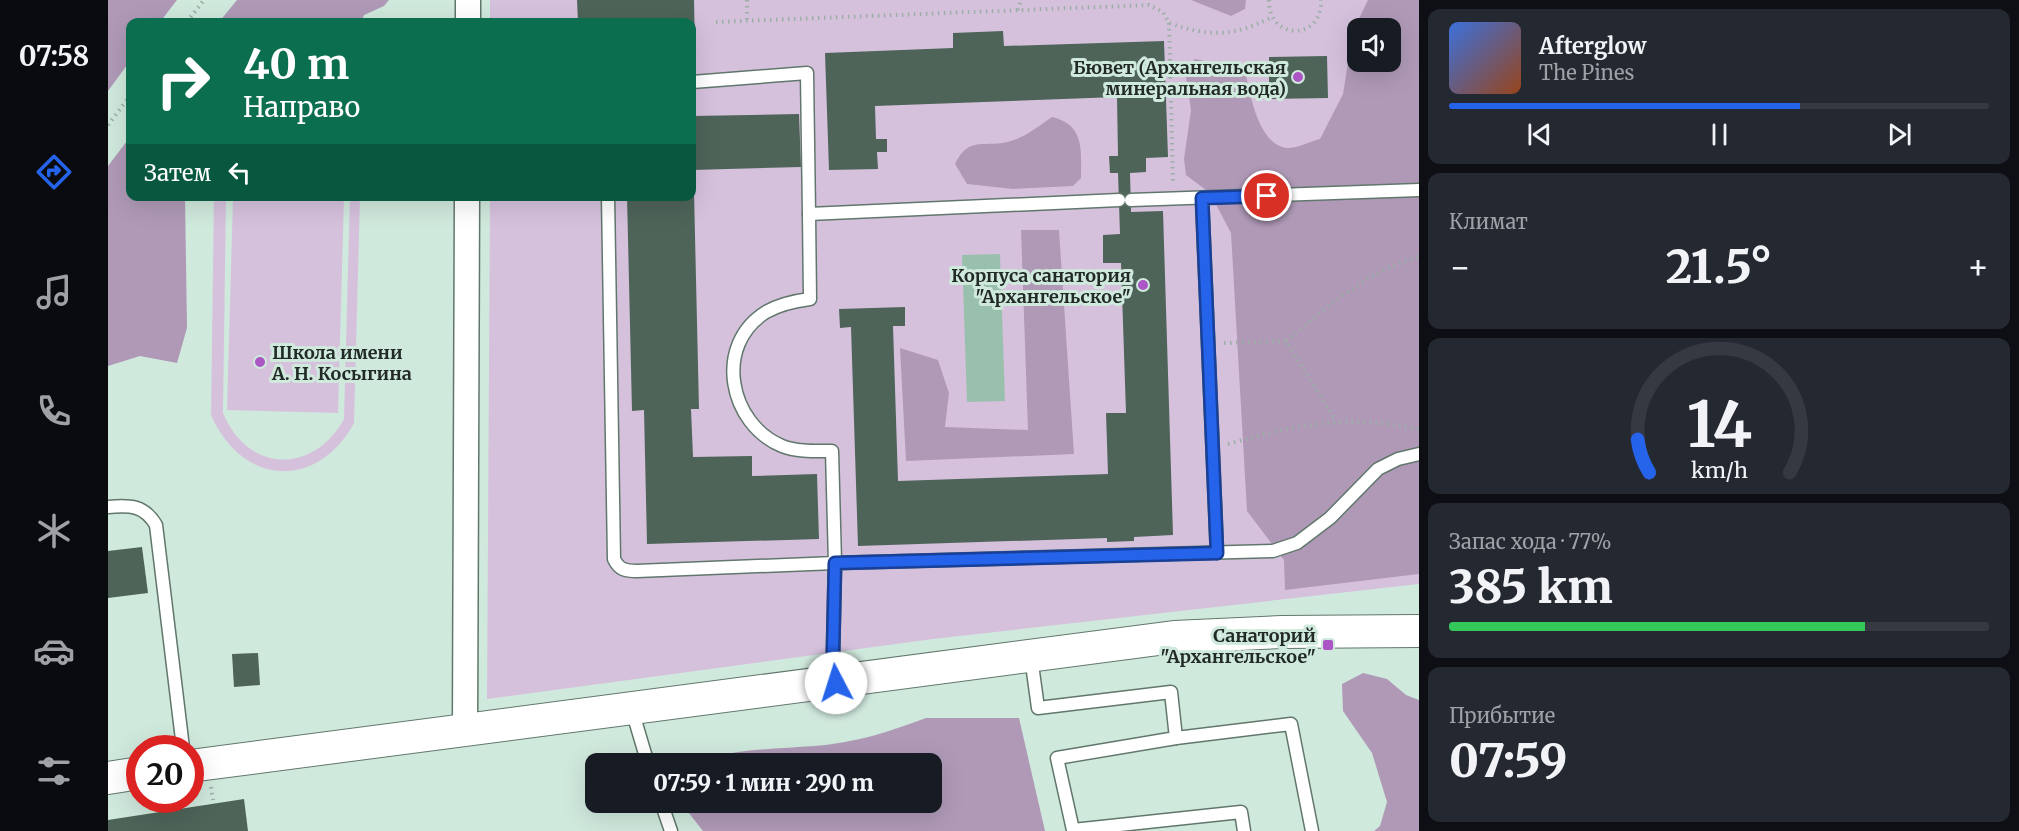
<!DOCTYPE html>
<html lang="ru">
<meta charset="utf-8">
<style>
body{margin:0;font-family:Merriweather,serif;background:#242831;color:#f1f3f6;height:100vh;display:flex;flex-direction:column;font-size:22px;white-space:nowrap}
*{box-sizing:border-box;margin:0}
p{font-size:20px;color:#9ea1a6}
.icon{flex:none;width:33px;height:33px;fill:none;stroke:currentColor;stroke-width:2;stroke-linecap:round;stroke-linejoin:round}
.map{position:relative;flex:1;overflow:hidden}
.panel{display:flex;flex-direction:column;gap:9px;padding:9px;background:#0d0f14;width:600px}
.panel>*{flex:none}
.hud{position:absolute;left:18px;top:18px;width:570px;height:183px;border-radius:12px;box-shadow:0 6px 24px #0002;background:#0b6e4f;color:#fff;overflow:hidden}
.fabs{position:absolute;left:1239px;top:18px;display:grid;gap:12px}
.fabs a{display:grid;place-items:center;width:54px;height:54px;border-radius:12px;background:#171b24;box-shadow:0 6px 24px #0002;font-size:30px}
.speed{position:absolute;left:18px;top:735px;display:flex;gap:12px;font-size:30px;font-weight:700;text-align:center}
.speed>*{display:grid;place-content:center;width:78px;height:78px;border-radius:50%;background:#171b24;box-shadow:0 6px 24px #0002;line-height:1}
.speed .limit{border:9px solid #d22;background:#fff;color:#111}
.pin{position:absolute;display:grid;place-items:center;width:51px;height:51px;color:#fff;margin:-26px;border:3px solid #fff;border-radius:50%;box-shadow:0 2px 6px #0007}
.me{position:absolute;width:66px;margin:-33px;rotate:355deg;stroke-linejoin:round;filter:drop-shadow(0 0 4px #0008)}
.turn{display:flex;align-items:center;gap:21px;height:126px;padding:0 18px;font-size:27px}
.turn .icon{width:78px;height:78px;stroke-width:2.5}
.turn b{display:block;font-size:42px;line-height:51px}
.then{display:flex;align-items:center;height:57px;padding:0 18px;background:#0003;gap:12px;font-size:22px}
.big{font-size:45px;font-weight:800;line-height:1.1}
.panel .card{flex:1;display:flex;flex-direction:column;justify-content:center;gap:9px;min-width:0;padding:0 21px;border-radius:12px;background:#242831}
.panel .dial{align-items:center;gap:0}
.dial svg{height:156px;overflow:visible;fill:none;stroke:#363941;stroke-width:7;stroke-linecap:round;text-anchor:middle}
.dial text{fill:#f1f3f6;stroke:none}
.song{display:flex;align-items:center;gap:18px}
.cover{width:72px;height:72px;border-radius:9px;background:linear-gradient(135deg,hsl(220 70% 55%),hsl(20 70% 35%))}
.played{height:6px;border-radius:3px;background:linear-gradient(90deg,#2563eb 65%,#363941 65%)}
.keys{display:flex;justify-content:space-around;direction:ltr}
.heat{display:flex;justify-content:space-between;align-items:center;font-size:33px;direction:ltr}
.charge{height:9px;border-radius:4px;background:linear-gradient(90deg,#34c759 77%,#363941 0)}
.trip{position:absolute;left:477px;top:753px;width:357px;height:60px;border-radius:12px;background:#171b24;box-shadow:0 6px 24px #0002;font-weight:800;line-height:60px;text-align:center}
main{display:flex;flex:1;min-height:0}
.dock{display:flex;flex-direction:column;width:108px;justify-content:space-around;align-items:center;background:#090b0e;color:#9ea1a6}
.dock .icon{width:42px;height:42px}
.dock .active{color:#2563eb}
.dock b{font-size:27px;color:#f1f3f6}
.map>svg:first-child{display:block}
.green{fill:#d6c1dd;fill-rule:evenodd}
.forest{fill:#af99b7;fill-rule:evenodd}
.water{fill:#99c0ad}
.building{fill:#4e6459}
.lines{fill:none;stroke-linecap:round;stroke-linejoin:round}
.service-casing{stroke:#61776c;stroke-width:15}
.minor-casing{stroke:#61776c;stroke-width:27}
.tertiary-casing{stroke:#61776c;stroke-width:34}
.path{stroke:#9bafa6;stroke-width:4;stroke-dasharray:1.5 4.5;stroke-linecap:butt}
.service{stroke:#fff;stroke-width:12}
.minor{stroke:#fff;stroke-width:24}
.tertiary{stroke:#fff;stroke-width:32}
.route-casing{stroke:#184099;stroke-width:15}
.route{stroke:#2563eb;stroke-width:10}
.poi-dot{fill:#ab56c4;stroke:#d0e9dd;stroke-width:2}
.labels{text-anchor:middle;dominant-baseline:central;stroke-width:6;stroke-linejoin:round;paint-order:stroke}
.poi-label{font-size:18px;font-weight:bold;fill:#212a26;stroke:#d0e9dd;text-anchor:end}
</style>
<main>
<nav class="dock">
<b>07:58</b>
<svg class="icon active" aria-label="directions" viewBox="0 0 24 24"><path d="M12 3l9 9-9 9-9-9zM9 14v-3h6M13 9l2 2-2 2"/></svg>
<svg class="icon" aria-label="music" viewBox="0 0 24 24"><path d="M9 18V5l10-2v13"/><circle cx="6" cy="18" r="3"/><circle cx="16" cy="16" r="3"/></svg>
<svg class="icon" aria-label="phone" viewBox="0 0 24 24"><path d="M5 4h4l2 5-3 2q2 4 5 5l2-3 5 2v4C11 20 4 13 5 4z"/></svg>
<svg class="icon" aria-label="climate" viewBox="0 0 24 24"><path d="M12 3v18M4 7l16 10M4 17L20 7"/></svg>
<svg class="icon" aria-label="car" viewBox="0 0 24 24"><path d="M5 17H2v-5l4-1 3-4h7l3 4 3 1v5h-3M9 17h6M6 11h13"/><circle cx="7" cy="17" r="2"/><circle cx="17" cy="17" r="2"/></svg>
<svg class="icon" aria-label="filters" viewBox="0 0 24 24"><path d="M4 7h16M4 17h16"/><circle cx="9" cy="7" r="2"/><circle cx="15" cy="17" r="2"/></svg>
</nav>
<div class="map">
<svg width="1311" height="831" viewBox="0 0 1311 831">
<rect width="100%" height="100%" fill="#d0e9dd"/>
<!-- green -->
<g class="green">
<path d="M382 0H1311V584L825 639 379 699 382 197 584 196V22H382ZM1250 28H1282V62H1250Z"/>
<path d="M106 197H118L115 413C140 473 205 475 236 419L242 197H252L246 423C209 491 134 486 103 415Z"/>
<path d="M125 197H236L230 413 119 410Z"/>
</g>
<!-- forest -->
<g class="forest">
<path d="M0 0H69L52 22H22V61L0 91Z"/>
<path d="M129 0H281L276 6 256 15 253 22H111Z"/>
<path d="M1083 0H1138L1137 9 1123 16Z"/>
<path d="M1260 0H1311V574L1177 590 1176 560 1139 511 1123 233 1102 193 1078 175 1076 159 1083 110 1077 71 1087 59 1137 70C1142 93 1150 146 1180 148 1190 148 1203 141 1212 139L1235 94 1245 31ZM1250 28H1282V62H1250Z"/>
<path d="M944 117C977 125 973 150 973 178L965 186 905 189 859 184 847 164C861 134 878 149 903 141 919 136 931 126 944 117Z"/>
<path d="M22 137V196L77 197 79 328 69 363 32 356 0 366V166Z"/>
<path d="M913 230H951L966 454 798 461 792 348 830 360 841 393 837 427 920 430Z"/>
<path d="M1255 673 1279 679 1298 695 1311 700V831H1266L1272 826 1279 802 1264 753 1235 711 1234 684Z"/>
<path d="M818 718H911L937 831H595L573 803 824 802V764L584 763C623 749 665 749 707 746 746 743 781 732 818 718Z"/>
</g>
<!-- water -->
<path class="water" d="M892 254 897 401 859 402 854 255Z"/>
<!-- building -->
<g class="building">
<path d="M469 0H586L587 48 584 49V22H470Z"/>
<path d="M895 31 896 46 1056 41 1060 157 1038 158V172L1022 173 1023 212 1055 211 1065 535 1026 537V541L999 542V538L750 546 743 327 732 328 731 309 797 307V326H785L790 481 1000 474 998 413H1018L1013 263H995V235L1012 234 1010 173H1002L1001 156H1010L1009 97 767 106 768 139H779V152H769L770 169 721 170 717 53 845 48V33Z"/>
<path d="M1219 56 1220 98 1161 99V57Z"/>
<path d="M691 114 693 167 584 170V116Z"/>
<path d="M584 192H586L591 409H583L585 457 644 456V476L709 474 711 539 539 544 536 410 524 411 519 196H584Z"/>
<path d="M34 547 40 593 0 598V551Z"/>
<path d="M150 653 152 685 126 687 124 654Z"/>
<path d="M136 799 140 831H0V820Z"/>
</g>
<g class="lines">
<!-- service casing -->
<g class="service-casing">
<g id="service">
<path d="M584 82 699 73 701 214"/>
<path d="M500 196 506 559C511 570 518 571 529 571L727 563 724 451C708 451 689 452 674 446 621 424 605 345 658 312 672 304 686 301 702 299L701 214 1011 200"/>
<path d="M1094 198 1109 553"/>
<path d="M1023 200 1311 190"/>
<path d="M0 507C22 505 36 505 48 525L75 748"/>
<path d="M923 657 930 708 1063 692 1068 738 1183 724 1204 831"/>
<path d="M727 682 725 652 727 563 1165 551 1189 543 1222 518 1270 469 1290 459 1311 454"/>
<path d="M524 710 540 764"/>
<path d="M1068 738 949 758 965 830 1133 812 1136 831"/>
<path d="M553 802 563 831"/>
</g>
</g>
<!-- minor casing -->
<g class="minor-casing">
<g id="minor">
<path d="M360 22V0"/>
<path d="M357 731 359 196"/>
</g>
</g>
<!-- tertiary casing -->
<g class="tertiary-casing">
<g id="tertiary">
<path d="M82 766 1066 637 1174 632 1311 631"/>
<path d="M0 778 32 773"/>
</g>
</g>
<!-- path -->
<g class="path">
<path d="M639 0V21"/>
<path d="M1161 0C1160 41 1215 41 1213 0"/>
<path d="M910 10 913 0"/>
<path d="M79 22 96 0"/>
<path d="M608 22 1041 5 1055 12 1061 23C1102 37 1125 37 1164 17"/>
<path d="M1061 23 1065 184"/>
<path d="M0 125 22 96"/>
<path d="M1178 341C1222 304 1255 275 1311 256"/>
<path d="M1116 343 1178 341 1228 421"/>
<path d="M1120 444C1192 424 1236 414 1311 429"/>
<path d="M103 787 105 800"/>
</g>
<!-- service -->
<use href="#service" class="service"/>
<!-- minor -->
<use href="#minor" class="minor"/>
<!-- tertiary -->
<use href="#tertiary" class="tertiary"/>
</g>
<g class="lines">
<!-- route casing -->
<g class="route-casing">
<path id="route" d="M728 683 725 652 727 563 1109 553 1094 198 1159 196"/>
</g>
<!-- route -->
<use href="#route" class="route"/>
</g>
<!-- markers -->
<g class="poi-dot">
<circle cx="1190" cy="77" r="6"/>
<circle cx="1035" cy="285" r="6"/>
<circle cx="152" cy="362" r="6"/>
<rect x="1214" y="639" width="12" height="12" rx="3"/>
</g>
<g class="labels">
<!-- poi labels -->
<g class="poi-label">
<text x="1178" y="67">Бювет (Архангельская<tspan x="1178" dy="21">минеральная вода)</tspan></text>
<text x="1023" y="275">Корпуса санатория<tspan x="1023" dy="21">"Архангельское"</tspan></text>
<text x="164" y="352" text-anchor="start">Школа имени<tspan x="164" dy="21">А. Н. Косыгина</tspan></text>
<text x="1208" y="635">Санаторий<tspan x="1208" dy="21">"Архангельское"</tspan></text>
</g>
</g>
</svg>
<div class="fabs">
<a><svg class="icon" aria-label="sound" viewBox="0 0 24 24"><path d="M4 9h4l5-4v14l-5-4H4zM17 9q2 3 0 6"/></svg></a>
</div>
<div class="speed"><div class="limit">20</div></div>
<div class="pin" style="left:1159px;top:196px;background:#d93025"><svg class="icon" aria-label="arrive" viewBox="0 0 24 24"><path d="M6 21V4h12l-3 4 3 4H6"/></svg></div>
<svg class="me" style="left:728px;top:683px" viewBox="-20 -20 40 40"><circle r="19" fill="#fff"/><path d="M0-13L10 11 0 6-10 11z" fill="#2563eb"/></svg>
<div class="trip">07:59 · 1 мин · 290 m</div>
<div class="hud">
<div class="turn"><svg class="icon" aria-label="right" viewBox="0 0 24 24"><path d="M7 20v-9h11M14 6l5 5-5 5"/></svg><div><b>40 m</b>Направо</div></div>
<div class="then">Затем<svg class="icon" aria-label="left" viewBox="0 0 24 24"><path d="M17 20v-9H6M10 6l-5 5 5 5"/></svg></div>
</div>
</div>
<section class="panel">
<div class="card">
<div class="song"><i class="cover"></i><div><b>Afterglow</b><p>The Pines</p></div></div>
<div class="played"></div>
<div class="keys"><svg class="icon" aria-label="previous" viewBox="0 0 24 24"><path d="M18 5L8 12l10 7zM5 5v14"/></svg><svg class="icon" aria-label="pause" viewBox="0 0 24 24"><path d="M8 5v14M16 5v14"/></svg><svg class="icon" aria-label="next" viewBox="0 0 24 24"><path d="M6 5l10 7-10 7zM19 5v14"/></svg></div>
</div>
<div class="card"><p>Климат</p>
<div class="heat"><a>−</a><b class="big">21.5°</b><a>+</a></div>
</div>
<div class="card dial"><svg viewBox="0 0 100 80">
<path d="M14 69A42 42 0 1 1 86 69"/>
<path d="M14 69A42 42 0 0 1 8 52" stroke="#2563eb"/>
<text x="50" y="56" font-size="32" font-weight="700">14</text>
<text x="50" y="72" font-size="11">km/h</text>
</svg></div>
<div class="card"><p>Запас хода · 77%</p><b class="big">385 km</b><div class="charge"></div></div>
<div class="card"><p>Прибытие</p><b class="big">07:59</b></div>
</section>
</main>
